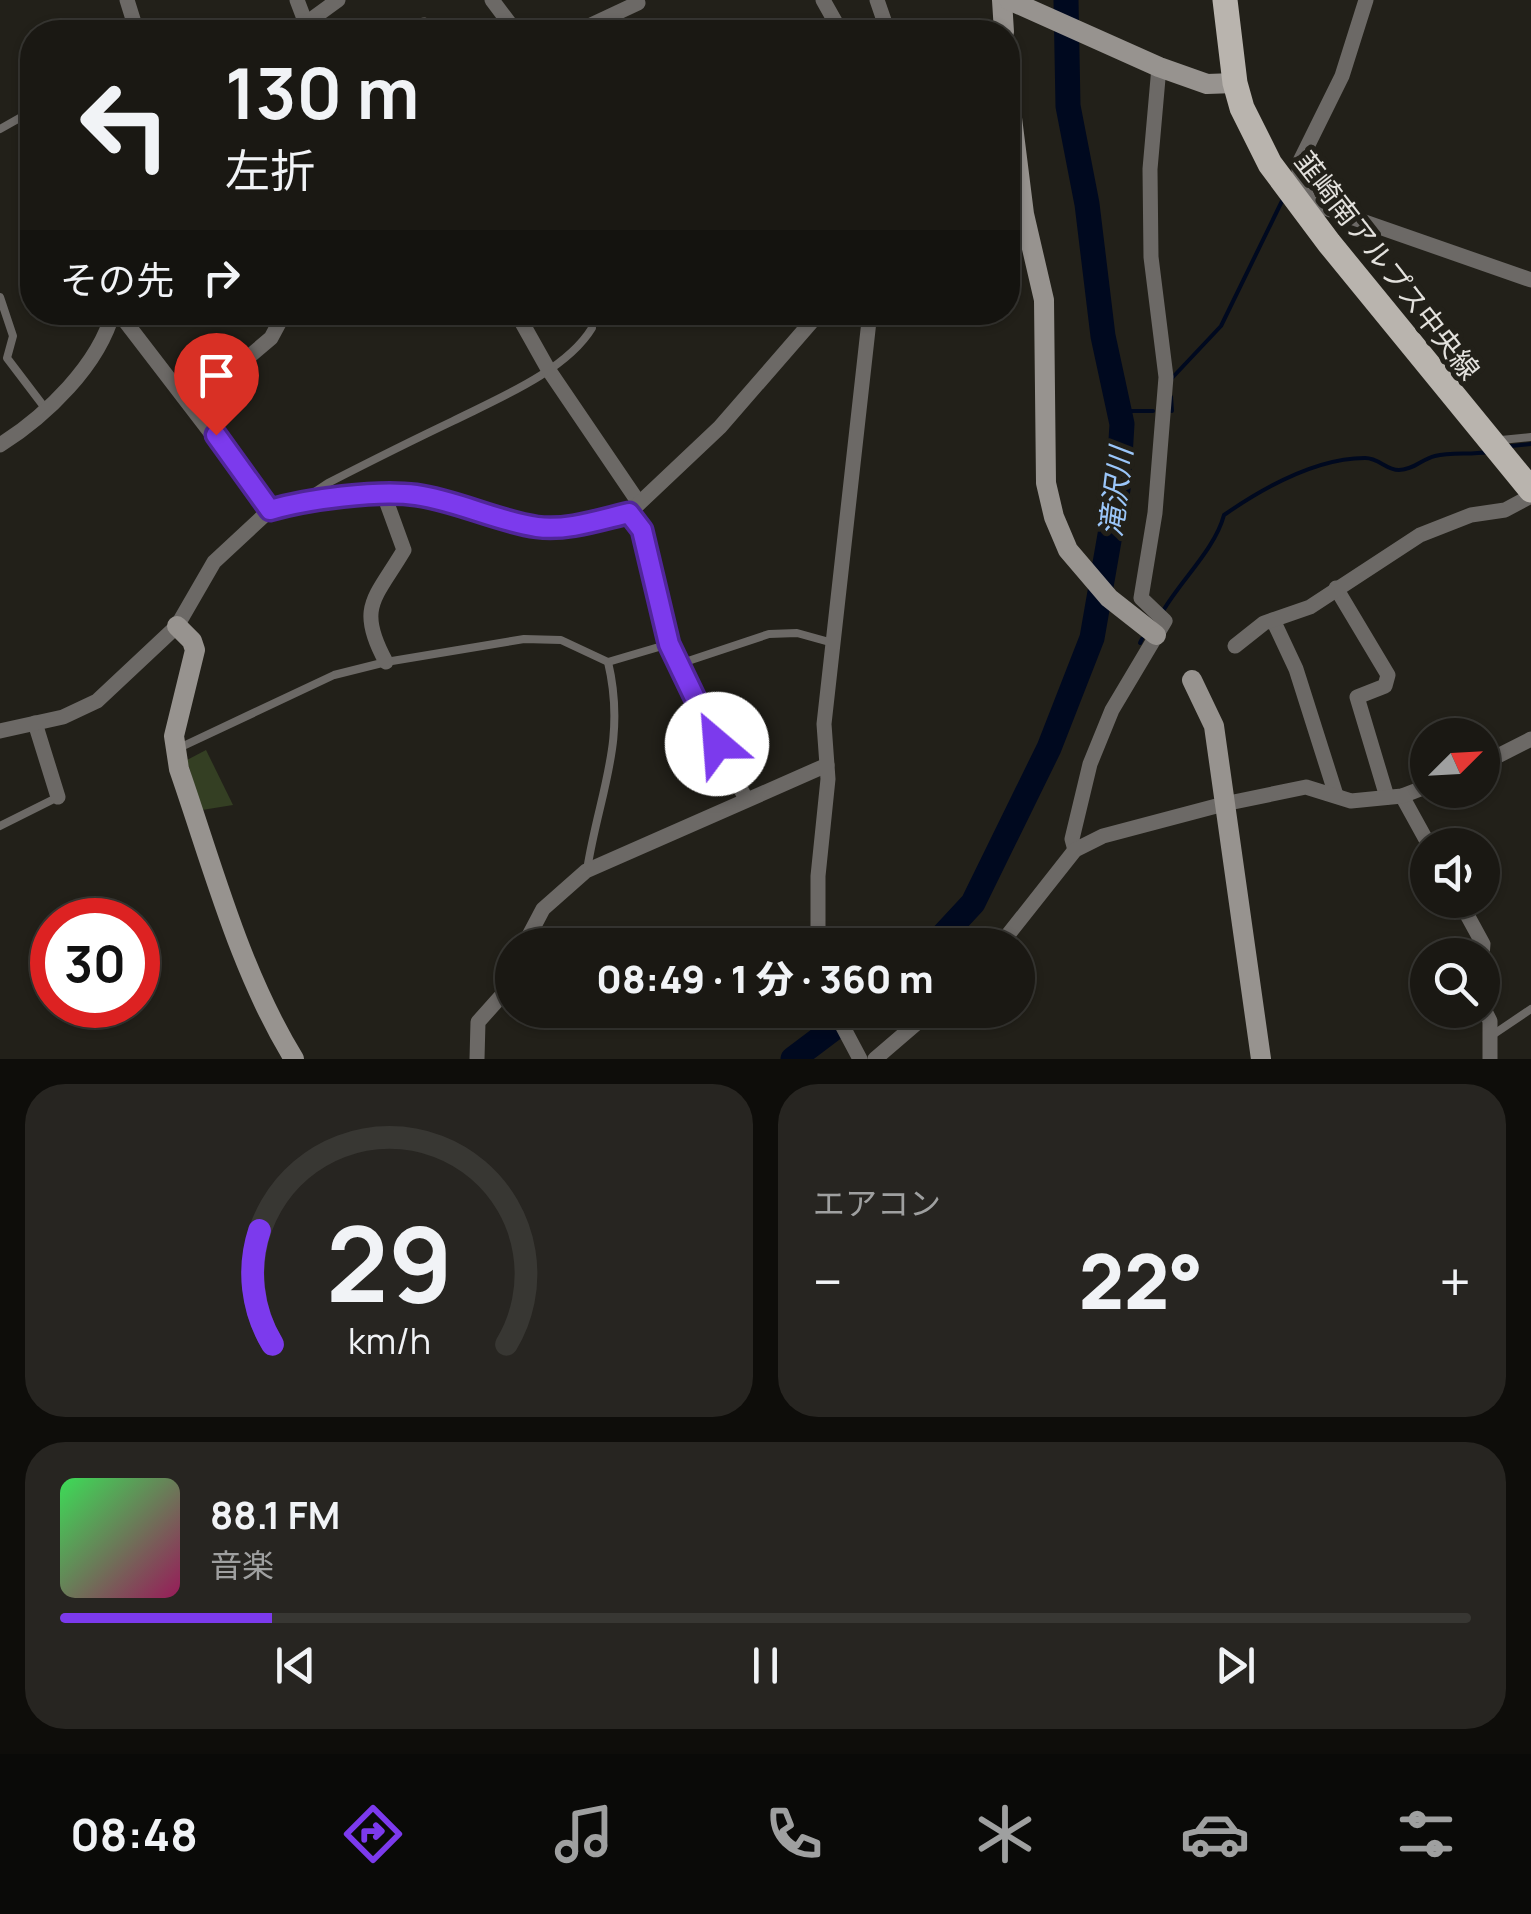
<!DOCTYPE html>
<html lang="ja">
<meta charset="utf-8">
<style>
body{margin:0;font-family:Manrope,"Noto Sans JP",sans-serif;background:#272521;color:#f1f3f6;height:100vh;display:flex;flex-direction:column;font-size:38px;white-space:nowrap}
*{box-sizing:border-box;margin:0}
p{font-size:32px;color:#9fa0a0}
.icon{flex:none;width:55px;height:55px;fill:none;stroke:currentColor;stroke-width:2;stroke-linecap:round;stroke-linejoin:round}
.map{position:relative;height:1059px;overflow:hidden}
.details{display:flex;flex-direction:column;gap:25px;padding:25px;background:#0e0d0a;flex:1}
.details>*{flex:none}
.top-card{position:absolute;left:20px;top:20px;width:1000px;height:305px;border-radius:40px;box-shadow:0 2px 8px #0004,0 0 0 2px #383733;background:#1a1813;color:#f1f3f6;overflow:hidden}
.needle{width:65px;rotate:66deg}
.controls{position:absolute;left:1410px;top:718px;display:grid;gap:20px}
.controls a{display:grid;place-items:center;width:90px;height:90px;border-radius:50%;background:#1a1813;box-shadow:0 2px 8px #0004,0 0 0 2px #383733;font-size:50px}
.speed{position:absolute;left:30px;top:898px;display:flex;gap:20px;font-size:50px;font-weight:700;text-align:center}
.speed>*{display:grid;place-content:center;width:130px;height:130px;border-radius:50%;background:#1a1813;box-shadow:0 2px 8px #0004,0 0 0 2px #383733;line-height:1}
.speed .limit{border:15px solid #d22;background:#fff;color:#111}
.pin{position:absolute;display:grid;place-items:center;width:85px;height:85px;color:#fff;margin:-102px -42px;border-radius:50% 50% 50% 0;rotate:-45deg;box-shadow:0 0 10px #0007}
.pin .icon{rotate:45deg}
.me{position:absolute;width:110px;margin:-55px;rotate:333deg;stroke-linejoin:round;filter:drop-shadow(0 0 8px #0008)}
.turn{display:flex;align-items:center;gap:35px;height:210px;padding:0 40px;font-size:45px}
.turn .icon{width:130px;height:130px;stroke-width:2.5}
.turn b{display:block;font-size:70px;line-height:85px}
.then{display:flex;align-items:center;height:95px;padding:0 40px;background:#0003;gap:20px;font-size:38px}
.big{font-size:75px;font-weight:800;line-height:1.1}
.details .widget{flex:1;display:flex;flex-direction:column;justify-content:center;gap:15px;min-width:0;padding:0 35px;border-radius:40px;background:#272521}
.details .dial{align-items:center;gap:0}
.dial svg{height:260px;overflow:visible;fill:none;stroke:#383733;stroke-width:7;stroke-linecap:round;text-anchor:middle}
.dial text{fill:#f1f3f6;stroke:none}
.song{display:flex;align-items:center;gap:30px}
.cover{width:120px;height:120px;border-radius:15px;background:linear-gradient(135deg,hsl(130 70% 55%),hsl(330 70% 35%))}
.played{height:10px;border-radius:5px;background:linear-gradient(90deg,#7c3aed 15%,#383733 15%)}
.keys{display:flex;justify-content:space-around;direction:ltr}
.heat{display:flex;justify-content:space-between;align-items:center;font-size:55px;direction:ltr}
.details .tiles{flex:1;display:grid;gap:25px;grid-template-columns:1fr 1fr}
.widget:last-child{grid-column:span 2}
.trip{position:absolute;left:495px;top:928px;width:540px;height:100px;border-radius:50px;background:#1a1813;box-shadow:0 2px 8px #0004,0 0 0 2px #383733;font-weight:800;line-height:100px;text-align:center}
.menu{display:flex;height:160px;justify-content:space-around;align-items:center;background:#0a0a08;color:#9fa0a0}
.menu .icon{width:70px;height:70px}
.menu .on{color:#7c3aed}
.menu b{font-size:45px;color:#f1f3f6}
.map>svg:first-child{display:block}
.green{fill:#343f23}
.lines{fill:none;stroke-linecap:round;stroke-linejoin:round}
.stream{stroke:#00091f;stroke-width:4}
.river{stroke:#00091f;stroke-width:25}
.lane{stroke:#6c6966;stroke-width:8}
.street{stroke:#6c6966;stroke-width:15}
.secondary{stroke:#97938f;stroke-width:20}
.primary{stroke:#b9b4ae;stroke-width:25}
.route-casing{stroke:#51269a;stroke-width:25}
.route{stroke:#7c3aed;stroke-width:18}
.labels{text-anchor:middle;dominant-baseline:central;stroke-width:10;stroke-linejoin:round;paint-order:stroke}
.street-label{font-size:28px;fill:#e3e1dd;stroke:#222019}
.water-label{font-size:30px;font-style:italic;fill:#9bc6f9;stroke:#222019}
</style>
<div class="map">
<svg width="1531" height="1059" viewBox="0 0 1531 1059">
<rect width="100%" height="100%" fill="#222019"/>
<!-- green -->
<path class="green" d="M206 750 233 805 202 810 187 760Z"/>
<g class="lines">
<!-- stream -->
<g class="stream">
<path d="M1172 378 1221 326 1282 201"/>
<path d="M1171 397 1172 411"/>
<path d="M1119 411H1153"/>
<path d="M1511 446 1531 444"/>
<path d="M1163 611C1181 580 1215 549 1224 515 1263 488 1316 458 1365 458 1379 458 1386 470 1399 470 1413 470 1422 459 1435 456 1451 452 1471 455 1488 452"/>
<path d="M1140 643 1142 639"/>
</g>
<!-- river -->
<g class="river">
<path d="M934 945 973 903 1049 748 1092 638 1118 489 1122 424 1103 336 1087 204 1068 106 1066 0"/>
<path d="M793 1059 858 1010"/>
</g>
<!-- lane -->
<g class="lane">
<path d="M205 32H210"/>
<path d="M0 129 32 111"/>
<path d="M0 297 13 336 7 358 45 408"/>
<path d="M1501 440 1531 437"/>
<path d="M307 497 328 483C369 462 411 441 453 421 497 399 566 371 592 328L590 312"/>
<path d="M608 662 669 644"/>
<path d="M679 664 769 634 797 633 833 643"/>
<path d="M179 748 334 675 386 662 524 639 561 640 608 662C627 742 599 793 587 870"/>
<path d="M0 826 58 797"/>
<path d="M1491 1036 1531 1009"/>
</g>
<!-- street -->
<g class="street">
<path d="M127 0 137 32"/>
<path d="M297 0 308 29"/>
<path d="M492 0 516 32"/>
<path d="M823 0 841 32"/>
<path d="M877 0 888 32"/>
<path d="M294 32 338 0"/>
<path d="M414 32 424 25"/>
<path d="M576 32 638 3 636 0"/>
<path d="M1299 199 1531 280"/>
<path d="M1309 201 1299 175V163L1342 76 1366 0"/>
<path d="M118 312 270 510"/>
<path d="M516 312 548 369 639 503"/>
<path d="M192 405 271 338 285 312"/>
<path d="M0 445C46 416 99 365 113 312"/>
<path d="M384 495 404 550C375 599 356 607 386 662"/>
<path d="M629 513C659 551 654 601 670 645 689 699 720 749 746 799"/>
<path d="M1336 588 1388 675 1385 686 1357 697 1387 797"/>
<path d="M1273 620 1296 669 1336 795"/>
<path d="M1235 646 1264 623 1310 607 1420 535 1471 515 1505 510 1531 496"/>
<path d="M35 723 58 797"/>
<path d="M0 731 63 717 97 701 177 626 214 562 270 510 299 502 411 494 466 506 536 527 580 525 629 513 720 427 820 312"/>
<path d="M1482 764 1531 739"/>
<path d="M1402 796 1429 845"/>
<path d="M1075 850 1072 839 1090 764 1112 710 1165 621 1141 598 1155 513 1166 377 1151 257 1150 169 1159 67"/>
<path d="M1459 900 1483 944 1482 956"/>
<path d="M524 945 543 909 586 871 827 765"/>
<path d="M818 945V876L828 779 824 724 870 312"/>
<path d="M1000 945 1075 850 1103 836 1224 804 1306 787 1351 801 1402 796 1428 786"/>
<path d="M1482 1005 1490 1021V1059"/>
<path d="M834 1010 860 1059"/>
<path d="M477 1059 478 1022 503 994 512 972"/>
<path d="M875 1059 932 1010"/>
</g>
<!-- secondary -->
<g class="secondary">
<path d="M1002 0 1004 32"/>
<path d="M1009 0 1159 67 1207 84 1235 83"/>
<path d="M1008 86 1024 214 1044 300 1046 483 1054 517 1068 550 1109 598 1156 635"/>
<path d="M177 626 192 641 195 650 174 736 179 769C213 867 240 971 294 1059"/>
<path d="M1192 680 1214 726 1261 1059"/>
</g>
<!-- primary -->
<path class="primary" d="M1225 0 1235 83 1242 108 1270 164 1329 243 1531 490"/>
</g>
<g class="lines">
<!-- route casing -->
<g class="route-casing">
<path id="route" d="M216 435 270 510C308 499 377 490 416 495 458 501 496 521 537 527 567 531 599 520 629 513L642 530 669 644 717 744"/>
</g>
<!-- route -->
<use href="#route" class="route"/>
</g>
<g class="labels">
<!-- street labels -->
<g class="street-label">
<text transform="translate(1388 265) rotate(52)">韮崎南アルプス中央線</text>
</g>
<!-- water labels -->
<g class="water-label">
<text transform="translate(1115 492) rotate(-83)">滝沢川</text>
</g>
</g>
</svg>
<div class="controls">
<a><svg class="needle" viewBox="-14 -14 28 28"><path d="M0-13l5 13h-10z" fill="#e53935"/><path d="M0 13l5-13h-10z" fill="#9fa0a0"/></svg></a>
<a><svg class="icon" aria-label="sound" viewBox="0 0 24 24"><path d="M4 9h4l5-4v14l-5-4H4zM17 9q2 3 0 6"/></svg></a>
<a><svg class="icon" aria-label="search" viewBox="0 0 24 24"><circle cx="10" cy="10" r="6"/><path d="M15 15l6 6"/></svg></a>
</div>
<div class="speed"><div class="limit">30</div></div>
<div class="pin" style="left:216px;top:435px;background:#d93025"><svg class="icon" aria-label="arrive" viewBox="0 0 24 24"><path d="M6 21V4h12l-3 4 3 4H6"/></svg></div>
<svg class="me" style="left:717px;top:744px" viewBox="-20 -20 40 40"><circle r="19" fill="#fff"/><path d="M0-13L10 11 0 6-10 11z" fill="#7c3aed"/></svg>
<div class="trip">08:49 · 1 分 · 360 m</div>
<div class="top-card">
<div class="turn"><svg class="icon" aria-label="left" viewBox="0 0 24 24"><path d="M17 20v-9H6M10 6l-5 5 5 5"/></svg><div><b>130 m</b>左折</div></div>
<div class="then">その先<svg class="icon" aria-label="right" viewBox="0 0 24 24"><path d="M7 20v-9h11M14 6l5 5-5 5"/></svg></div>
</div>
</div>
<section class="details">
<div class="tiles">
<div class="widget dial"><svg viewBox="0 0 100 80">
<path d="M14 69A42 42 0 1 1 86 69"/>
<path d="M14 69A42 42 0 0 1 10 34" stroke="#7c3aed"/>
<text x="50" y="56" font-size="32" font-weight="700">29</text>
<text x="50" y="72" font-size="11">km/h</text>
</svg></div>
<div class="widget"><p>エアコン</p>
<div class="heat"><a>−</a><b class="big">22°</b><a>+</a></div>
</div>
<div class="widget">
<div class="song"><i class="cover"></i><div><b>88.1 FM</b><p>音楽</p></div></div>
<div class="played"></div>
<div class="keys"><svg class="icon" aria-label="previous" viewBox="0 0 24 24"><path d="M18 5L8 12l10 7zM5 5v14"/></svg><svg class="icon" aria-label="pause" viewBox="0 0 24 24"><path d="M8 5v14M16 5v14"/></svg><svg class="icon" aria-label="next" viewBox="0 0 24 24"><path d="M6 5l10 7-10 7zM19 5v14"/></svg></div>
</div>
</div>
</section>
<nav class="menu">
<b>08:48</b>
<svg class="icon on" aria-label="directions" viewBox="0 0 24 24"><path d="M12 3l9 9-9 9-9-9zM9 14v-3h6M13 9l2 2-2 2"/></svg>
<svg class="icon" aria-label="music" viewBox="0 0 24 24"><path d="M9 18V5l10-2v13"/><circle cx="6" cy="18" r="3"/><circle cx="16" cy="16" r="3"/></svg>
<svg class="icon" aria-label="phone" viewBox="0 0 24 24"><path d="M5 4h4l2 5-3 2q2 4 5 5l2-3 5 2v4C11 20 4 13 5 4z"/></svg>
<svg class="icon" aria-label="climate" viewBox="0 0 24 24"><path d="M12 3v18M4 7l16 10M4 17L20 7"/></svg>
<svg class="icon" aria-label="car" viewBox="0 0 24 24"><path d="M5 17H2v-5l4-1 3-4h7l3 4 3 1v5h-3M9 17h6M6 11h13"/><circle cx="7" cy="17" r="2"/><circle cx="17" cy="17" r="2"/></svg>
<svg class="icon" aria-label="filters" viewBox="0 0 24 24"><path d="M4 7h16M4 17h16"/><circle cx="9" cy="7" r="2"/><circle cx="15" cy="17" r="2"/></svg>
</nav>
